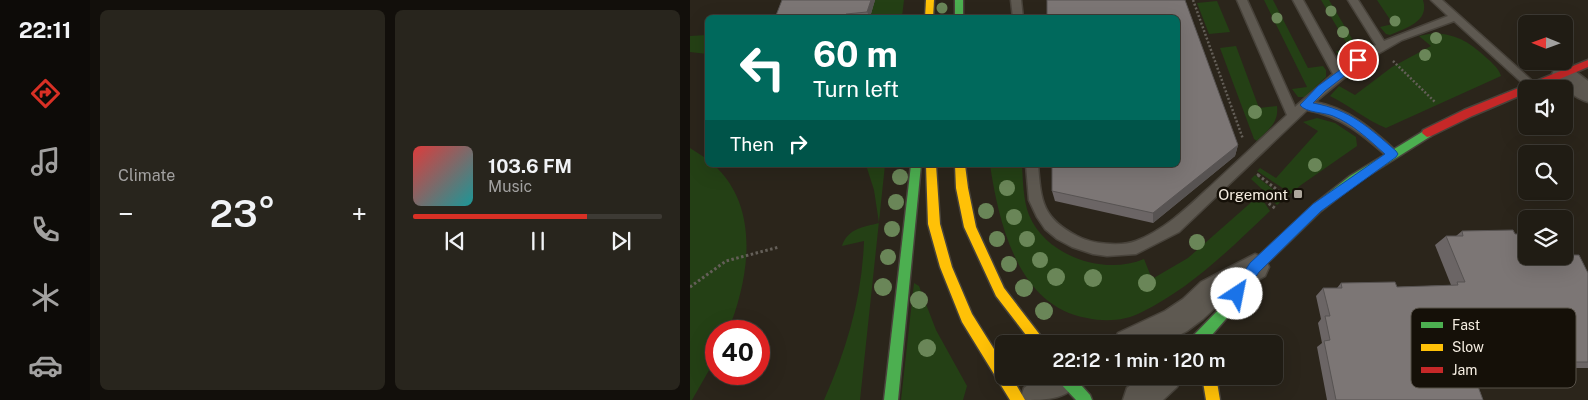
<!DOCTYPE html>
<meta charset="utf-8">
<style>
body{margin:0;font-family:"Public Sans",sans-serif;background:#28251d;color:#f1f3f6;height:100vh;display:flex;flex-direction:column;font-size:19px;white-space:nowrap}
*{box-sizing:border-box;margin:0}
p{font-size:16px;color:#a2a1a0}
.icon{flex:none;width:28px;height:28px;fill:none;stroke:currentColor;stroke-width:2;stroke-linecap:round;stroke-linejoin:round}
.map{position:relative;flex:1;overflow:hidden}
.sheet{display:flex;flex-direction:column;gap:10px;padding:10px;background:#120f0b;width:600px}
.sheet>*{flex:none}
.top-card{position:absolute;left:15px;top:15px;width:475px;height:152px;border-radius:8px;box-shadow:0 5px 20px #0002,0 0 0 1px #3d3a34;background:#00695c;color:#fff;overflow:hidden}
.needle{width:32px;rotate:271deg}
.buttons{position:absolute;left:828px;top:15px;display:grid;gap:10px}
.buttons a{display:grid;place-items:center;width:55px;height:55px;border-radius:8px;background:#201c14;box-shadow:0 5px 20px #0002,0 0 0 1px #3d3a34;font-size:25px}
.speed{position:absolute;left:15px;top:320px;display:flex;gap:10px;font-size:25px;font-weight:700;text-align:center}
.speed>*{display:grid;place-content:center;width:65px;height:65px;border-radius:50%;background:#201c14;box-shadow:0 5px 20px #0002,0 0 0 1px #3d3a34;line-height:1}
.speed .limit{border:8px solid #d22;background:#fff;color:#111}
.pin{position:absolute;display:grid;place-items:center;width:42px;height:42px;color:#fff;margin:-21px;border:2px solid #fff;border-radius:50%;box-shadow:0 1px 5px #0007}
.me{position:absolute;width:55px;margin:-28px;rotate:34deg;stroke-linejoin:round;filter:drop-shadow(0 0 4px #0008)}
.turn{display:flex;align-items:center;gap:18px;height:105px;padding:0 25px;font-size:22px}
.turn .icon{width:65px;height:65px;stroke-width:2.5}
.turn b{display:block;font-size:35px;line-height:42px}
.then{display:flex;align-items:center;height:48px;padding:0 25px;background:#0003;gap:10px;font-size:19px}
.big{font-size:38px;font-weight:600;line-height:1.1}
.sheet .tile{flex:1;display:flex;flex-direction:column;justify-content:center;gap:8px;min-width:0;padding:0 18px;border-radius:8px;background:#28251d}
.song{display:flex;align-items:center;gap:15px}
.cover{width:60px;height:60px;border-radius:8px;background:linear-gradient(135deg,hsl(0 70% 55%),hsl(180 70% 35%))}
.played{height:5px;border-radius:2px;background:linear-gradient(90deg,#d93025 70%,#3d3a34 70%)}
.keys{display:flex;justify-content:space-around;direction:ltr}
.heat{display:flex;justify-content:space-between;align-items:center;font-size:28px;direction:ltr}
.sheet .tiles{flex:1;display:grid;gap:10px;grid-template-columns:repeat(2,1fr)}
.trip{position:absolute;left:305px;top:335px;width:288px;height:50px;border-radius:8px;background:#201c14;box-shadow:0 5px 20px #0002,0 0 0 1px #3d3a34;font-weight:600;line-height:50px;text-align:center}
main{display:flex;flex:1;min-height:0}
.tab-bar{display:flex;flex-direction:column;width:90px;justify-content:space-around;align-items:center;background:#0d0b08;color:#a2a1a0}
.tab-bar .icon{width:35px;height:35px}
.tab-bar .on{color:#d93025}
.tab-bar b{font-size:22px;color:#f1f3f6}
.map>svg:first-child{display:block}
.green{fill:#244015}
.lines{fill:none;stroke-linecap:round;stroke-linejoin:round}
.lane-casing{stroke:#48433b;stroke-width:3}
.street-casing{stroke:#48433b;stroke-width:3}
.fast-casing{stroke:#48433b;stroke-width:3}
.slow-casing{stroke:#48433b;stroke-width:3}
.jam-casing{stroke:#48433b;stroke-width:3}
.path-far1{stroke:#645f58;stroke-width:2.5;stroke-dasharray:2 2;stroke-linecap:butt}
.path{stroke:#645f58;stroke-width:3;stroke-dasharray:2.5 2.5;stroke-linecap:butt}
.lane{fill:#5e5951;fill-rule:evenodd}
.street{fill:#5e5951;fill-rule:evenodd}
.fast{fill:#4caf50;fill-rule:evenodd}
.slow{fill:#ffc107;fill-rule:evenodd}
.jam{fill:#c62828;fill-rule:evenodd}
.tree{fill:#6a8658}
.wall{fill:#6b6565}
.shaded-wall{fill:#575352}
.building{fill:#7c7675;stroke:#575352}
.route{fill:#1a73e8;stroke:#114b97}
.poi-dot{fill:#aea79c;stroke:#151008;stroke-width:2}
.labels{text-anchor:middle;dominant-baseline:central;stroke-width:5;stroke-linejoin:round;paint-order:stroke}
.poi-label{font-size:15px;fill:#f5ede1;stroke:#151008;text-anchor:end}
.key{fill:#151008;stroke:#585249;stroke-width:1}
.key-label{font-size:14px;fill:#f5ede1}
</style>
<main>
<nav class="tab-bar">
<b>22:11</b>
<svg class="icon on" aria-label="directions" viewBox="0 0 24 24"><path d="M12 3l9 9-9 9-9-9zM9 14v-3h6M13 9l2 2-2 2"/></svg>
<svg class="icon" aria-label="music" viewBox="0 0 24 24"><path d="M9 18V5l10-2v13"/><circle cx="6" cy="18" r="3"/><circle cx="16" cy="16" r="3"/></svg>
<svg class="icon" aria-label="phone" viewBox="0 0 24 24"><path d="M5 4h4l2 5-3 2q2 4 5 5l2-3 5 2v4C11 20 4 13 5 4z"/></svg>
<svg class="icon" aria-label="climate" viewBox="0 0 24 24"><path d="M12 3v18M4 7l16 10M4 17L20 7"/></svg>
<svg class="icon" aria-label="car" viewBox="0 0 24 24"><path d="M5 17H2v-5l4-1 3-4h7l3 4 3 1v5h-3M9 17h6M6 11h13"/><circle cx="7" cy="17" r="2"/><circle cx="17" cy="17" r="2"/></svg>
</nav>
<section class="sheet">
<div class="tiles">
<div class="tile"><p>Climate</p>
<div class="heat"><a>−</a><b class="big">23°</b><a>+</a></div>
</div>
<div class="tile">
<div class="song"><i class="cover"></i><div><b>103.6 FM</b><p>Music</p></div></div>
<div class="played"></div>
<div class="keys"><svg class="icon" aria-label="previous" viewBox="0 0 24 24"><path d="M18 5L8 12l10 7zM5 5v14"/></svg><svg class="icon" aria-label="pause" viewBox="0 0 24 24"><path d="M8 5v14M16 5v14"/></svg><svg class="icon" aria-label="next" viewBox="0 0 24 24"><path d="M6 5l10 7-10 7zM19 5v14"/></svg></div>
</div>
</div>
</section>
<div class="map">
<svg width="898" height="400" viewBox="0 0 898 400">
<rect width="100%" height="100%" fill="#2b251b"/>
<!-- green -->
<g class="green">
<path d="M185 0H214L212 17H112L152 5 184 3Z"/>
<path d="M574 0H583L618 68 633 66 636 70V77L615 97H608L602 89 617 87Z"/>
<path d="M631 0H639L664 42 679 40 680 45 657 59 649 57 646 51 660 49Z"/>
<path d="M687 0H733C740 22 715 28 700 35L696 34 690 27 703 24Z"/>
<path d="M527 1 540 32 519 34 507 3Z"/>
<path d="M744 33C770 35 780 43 799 60 804 65 809 69 811 76L696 128C676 120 659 105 640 96L649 86 665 95 702 67 741 46 729 36Z"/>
<path d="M17 35V54L0 52V36Z"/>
<path d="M546 46 569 108 587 106C589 123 578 130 567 141L564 139 530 48Z"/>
<path d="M627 118 645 123 666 137 667 146 611 185 587 205 584 202 597 191 567 171 570 168 586 178 628 131 613 122Z"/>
<path d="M0 148 17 159 18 165H24C71 208 59 279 38 331H26V358L2 400H0Z"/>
<path d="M176 165H195L170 400H134C157 349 172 297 174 241L152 246C158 228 174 227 189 223L184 190Z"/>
<path d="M300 165H332C333 181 333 199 339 215 356 256 414 276 454 259L462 279 498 258 574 191 561 179 565 175 585 191 574 202 580 211C541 248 501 288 452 312 435 321 415 322 397 318 328 306 309 224 300 165Z"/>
<path d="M224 283 229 286 246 330 277 386 273 400H211Z"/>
</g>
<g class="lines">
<!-- lane casing -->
<g class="lane-casing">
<g id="lane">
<path d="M321 0H331L333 18H323Z"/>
<path d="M547 0H557L605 107 643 74 603 0H613L651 68 664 57 686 45 658 0H668L694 41 758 16 741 0H752L848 86 847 89H839L764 21 712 40 672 63 625 102C658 108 682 129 706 151L708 154 706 157H698C673 135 651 116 617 110L489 232 446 254 417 256 403 254 382 247 367 239 355 229 347 217 339 200 336 165H348C351 201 352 218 387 236 401 244 431 247 446 241 478 228 500 205 525 182 549 160 573 137 597 115Z"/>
</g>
</g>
<!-- street casing -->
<g class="street-casing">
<g id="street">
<path d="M873 66 881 68 898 81V102C885 98 869 86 862 74L865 68Z"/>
<path d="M565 254 575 258 579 267 575 276 531 302 513 319 497 331 472 344H424L428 333 475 311 493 299 511 282Z"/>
<path d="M351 376H393C380 400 358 400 330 400L334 388Z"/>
<path d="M452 376H492L487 387 473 400H433L437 388Z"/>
</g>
</g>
<!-- fast casing -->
<g class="fast-casing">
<g id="fast">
<rect x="265" y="0" width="8" height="18"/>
<path d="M737 129 742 133 741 136 668 182 631 211 569 271 542 312 514 344H499L500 339 534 304 561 263 623 205 660 176Z"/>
<path d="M221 165H231L208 400H194Z"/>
<path d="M366 376H383L400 395 402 400H386L368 381Z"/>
</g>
</g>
<!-- slow casing -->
<g class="slow-casing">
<g id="slow">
<path d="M236 0H244L243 18H235Z"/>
<path d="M236 165H246L250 224 262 267 282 314 314 365V376H321L335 400H320L272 322 250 267 238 224Z"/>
<path d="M265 165H275L278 188 286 227 314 288 357 344H343L306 296 274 227 266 188Z"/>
<path d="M512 376H526L530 400H516Z"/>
</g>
</g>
<!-- jam casing -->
<g class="jam-casing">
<path id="jam" d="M898 60V67L846 89H836V93L782 116 741 136 737 137 732 133 733 130 774 110Z"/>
</g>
<!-- path-far1 -->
<g class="path-far1">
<path d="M503 0 553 139"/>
<path d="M703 61 745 102"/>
<path d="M567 174 570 176"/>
</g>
<!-- path -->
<g class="path">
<path d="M568 175 590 192 578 203 586 209"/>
<path d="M0 287 36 261 89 247"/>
</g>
<!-- lane -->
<use href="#lane" class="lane"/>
<!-- street -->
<use href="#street" class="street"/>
<!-- fast -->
<use href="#fast" class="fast"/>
<!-- slow -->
<use href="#slow" class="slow"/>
<!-- jam -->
<use href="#jam" class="jam"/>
</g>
<!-- trees -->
<g class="tree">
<circle cx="252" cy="8" r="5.5"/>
<circle cx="641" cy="11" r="5.5"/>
<circle cx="587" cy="18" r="5.5"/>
<circle cx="705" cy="21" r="5.5"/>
<circle cx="653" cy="32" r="6"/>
<circle cx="746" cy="38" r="6"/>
<circle cx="735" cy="55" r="6"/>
<circle cx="565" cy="112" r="7"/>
<circle cx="625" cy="165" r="7"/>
<circle cx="210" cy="177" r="8"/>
<circle cx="317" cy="188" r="8"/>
<circle cx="206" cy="202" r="8"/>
<circle cx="296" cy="211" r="8"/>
<circle cx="324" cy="217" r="8"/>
<circle cx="202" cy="229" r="8"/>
<circle cx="307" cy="239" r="8"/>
<circle cx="337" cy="239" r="8"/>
<circle cx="507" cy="242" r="8"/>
<circle cx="198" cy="257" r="8"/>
<circle cx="350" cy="260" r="8"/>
<circle cx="319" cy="264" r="8"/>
<circle cx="366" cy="277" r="9"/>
<circle cx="403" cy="278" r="9"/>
<circle cx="457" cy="283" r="9"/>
<circle cx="193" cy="287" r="9"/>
<circle cx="334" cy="288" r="9"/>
<circle cx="229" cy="300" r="9"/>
<circle cx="354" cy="311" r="9"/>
<circle cx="237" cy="348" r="9"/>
</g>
<!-- wall -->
<g class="wall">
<path d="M185 0 180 17 85 18Z"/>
<path d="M548 145 545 156 463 223 365 201 362 191Z"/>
<path d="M772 231 825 234 883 255 898 273V368H789V369L783 372 793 400H637L627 347 632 343 628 323 631 319 626 296 633 288H647L651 283 707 287 761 285 745 245 756 236H766Z"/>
</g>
<!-- shaded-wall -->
<g class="shaded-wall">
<path d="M181 0H185L180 17 177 12Z"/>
<path d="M548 145 545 156 463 223V213Z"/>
</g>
<!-- building -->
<g class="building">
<path d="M92 0H181L177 12 156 14V18H85Z"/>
<path d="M357 0H495L548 145 463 213 362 191V165H488V18H357Z"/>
<path d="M823 230 825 234H836V256H874V239H875L883 255H889L898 273V362H787L789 369 782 370 793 400H646L634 341 640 340 635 316H640L633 288H652L651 283 705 282 707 287 768 285 767 282H775L756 236H773L772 231Z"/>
</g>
<!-- route -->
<path class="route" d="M668 57 671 58V63L635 91 623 103C661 110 678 127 706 151L708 154 706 157 631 211 569 272 551 299 547 300 542 299 540 294 542 290 560 263 623 204 695 154C678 139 663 124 643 116 634 112 616 113 610 105L628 86Z"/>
<!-- markers -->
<rect class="poi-dot" x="603" y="189" width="10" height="10" rx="2.5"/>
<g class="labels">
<!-- poi labels -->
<g class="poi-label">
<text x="598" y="194">Orgemont</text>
</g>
</g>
<!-- legend -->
<rect x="721" y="308" width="165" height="80" rx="8" class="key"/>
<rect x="731" y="322" width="22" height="6" fill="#4caf50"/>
<rect x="731" y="344" width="22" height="7" fill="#ffc107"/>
<rect x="731" y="367" width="22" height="6" fill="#c62828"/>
<g class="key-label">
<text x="762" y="330">Fast</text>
<text x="762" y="352">Slow</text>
<text x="762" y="375">Jam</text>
</g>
</svg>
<div class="buttons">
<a><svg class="needle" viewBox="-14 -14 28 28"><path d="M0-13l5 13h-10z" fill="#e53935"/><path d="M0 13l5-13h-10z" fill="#a2a1a0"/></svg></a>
<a><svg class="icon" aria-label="sound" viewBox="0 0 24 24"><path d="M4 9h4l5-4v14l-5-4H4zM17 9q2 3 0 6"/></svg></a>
<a><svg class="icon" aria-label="search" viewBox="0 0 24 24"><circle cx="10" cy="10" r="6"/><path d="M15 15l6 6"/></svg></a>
<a><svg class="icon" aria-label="layers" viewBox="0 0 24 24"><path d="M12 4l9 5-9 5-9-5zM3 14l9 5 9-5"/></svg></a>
</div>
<div class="speed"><div class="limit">40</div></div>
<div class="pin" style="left:668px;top:60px;background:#d93025"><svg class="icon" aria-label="arrive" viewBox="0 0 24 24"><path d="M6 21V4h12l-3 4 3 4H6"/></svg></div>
<svg class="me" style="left:547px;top:294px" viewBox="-20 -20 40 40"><circle r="19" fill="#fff"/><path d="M0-13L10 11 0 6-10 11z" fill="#1a73e8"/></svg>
<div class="trip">22:12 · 1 min · 120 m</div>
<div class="top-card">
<div class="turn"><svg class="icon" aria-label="left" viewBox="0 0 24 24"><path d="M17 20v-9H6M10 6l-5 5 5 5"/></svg><div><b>60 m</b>Turn left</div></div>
<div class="then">Then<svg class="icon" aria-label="right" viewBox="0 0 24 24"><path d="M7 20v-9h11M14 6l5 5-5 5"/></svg></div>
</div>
</div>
</main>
